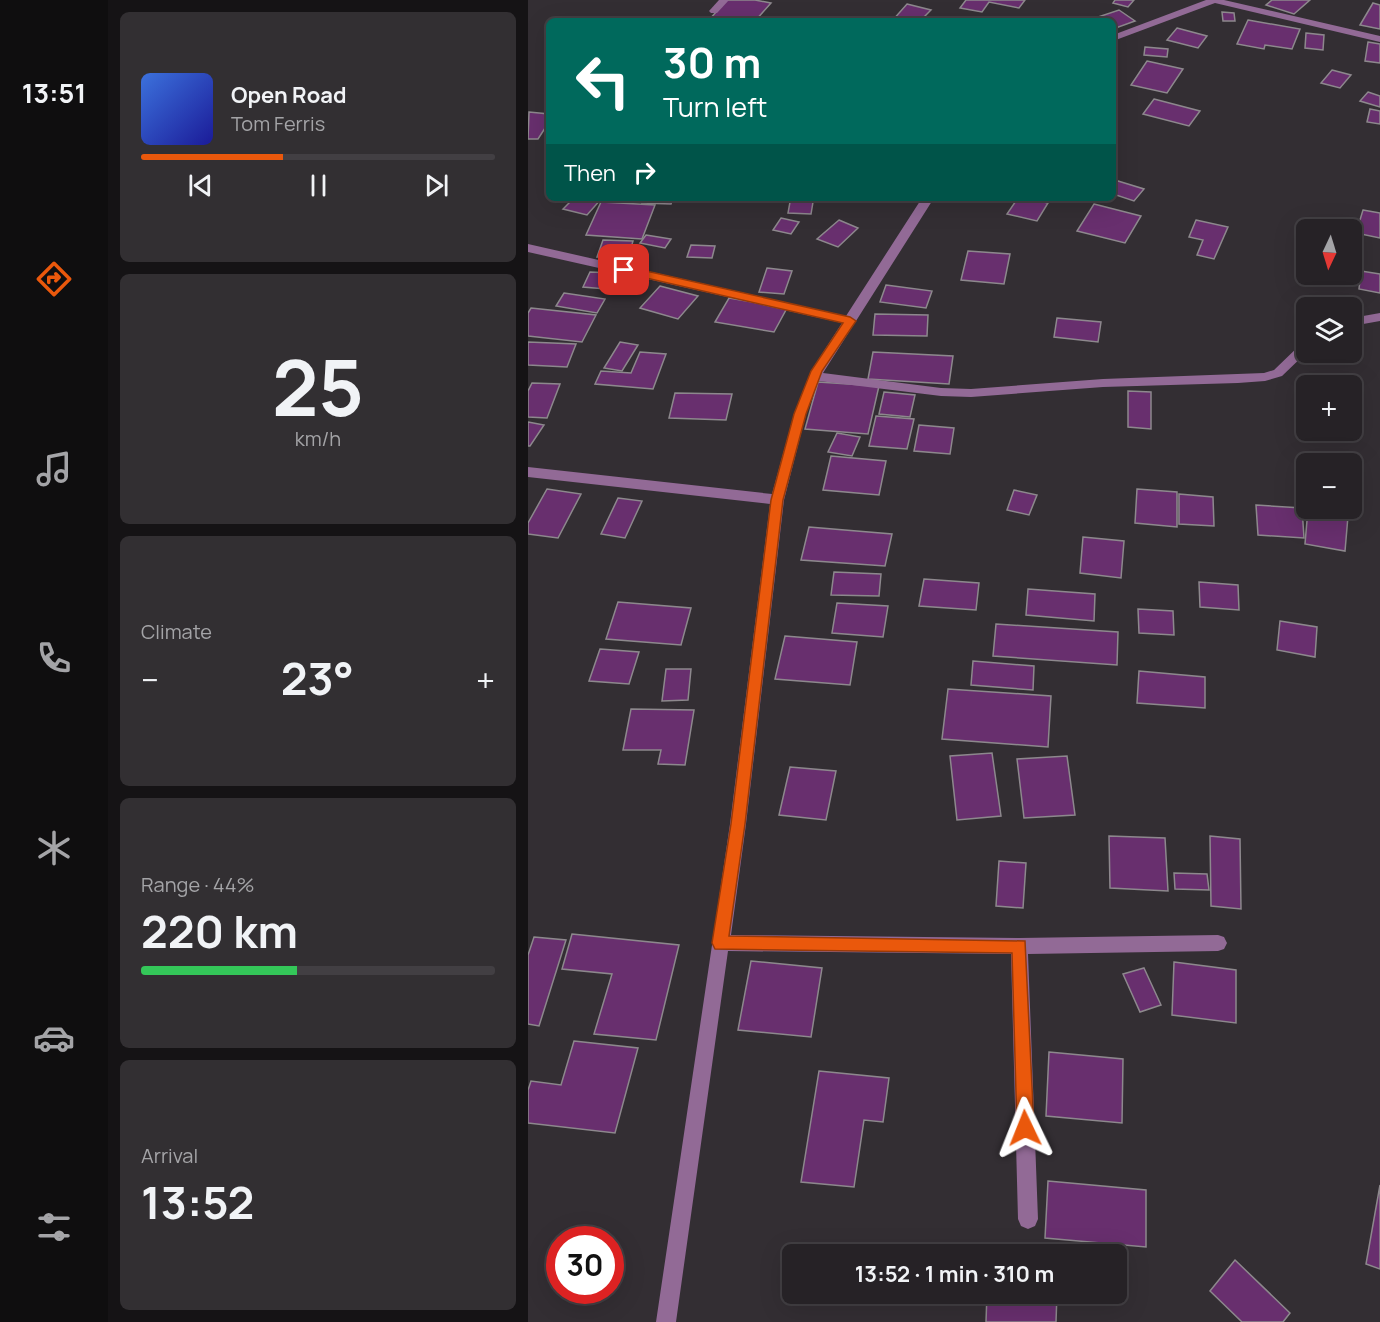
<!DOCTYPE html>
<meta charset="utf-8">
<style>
body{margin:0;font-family:Manrope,sans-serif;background:#322f32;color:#f1f3f6;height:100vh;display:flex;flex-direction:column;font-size:22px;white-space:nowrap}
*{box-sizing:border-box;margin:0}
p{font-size:20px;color:#a4a4a7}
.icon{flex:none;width:33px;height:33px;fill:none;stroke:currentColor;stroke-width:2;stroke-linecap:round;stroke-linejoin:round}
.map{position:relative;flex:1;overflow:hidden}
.sheet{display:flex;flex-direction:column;gap:12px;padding:12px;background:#151315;width:420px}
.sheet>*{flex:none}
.banner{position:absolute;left:18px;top:18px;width:570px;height:183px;border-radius:9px;box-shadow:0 6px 24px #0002,0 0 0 2px #423f43;background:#00695c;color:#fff;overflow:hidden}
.needle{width:39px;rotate:184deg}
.controls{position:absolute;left:768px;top:219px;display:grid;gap:12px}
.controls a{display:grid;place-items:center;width:66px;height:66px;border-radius:9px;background:#262226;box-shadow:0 6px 24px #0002,0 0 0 2px #423f43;font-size:30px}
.speed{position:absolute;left:18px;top:1226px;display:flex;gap:12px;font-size:30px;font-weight:700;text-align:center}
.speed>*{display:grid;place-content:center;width:78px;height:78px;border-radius:50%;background:#262226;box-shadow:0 6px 24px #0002,0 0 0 2px #423f43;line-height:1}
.speed .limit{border:9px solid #d22;background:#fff;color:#111}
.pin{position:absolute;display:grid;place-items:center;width:51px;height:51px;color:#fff;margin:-26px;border-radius:12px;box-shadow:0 3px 9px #0006}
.me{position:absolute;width:66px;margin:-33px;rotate:358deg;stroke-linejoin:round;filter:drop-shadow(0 0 4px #0008)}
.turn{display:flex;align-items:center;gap:21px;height:126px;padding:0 18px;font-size:27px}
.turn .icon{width:78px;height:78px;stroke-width:2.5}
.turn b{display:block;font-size:42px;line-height:51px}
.then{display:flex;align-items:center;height:57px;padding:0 18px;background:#0003;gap:12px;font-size:22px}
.big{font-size:45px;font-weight:700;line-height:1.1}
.sheet .card{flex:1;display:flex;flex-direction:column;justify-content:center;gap:9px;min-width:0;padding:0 21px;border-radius:9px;background:#322f32}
.sheet .dial{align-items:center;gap:0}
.dial b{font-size:78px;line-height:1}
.song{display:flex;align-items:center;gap:18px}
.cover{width:72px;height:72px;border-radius:9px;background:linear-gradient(135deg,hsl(220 70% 55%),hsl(240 70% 35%))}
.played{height:6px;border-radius:3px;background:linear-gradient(90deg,#ea580c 40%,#423f43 40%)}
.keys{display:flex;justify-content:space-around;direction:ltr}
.heat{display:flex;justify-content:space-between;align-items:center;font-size:33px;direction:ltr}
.charge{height:9px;border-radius:4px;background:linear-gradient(90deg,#34c759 44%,#423f43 0)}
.trip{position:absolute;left:254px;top:1244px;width:345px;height:60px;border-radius:9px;background:#262226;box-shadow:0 6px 24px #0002,0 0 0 2px #423f43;font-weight:700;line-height:60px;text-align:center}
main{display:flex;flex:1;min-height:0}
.tab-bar{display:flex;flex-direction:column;width:108px;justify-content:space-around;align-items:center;background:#0f0e0f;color:#a4a4a7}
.tab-bar .icon{width:42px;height:42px}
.tab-bar .on{color:#ea580c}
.tab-bar b{font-size:27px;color:#f1f3f6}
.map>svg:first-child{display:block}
.building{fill:#682f6e;stroke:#8d888d;stroke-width:1.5}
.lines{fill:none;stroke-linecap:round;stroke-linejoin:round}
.minor{fill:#926a96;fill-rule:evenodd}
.route{fill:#ea580c;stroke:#983908;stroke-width:1.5}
</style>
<main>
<nav class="tab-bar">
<b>13:51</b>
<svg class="icon on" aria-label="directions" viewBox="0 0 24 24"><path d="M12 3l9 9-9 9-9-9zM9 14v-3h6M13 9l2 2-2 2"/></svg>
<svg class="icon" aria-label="music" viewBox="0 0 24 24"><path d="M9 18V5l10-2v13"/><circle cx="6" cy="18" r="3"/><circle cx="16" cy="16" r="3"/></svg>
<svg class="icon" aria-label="phone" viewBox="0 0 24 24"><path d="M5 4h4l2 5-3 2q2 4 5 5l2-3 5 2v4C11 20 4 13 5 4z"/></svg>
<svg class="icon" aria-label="climate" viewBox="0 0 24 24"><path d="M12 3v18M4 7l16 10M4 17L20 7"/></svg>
<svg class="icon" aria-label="car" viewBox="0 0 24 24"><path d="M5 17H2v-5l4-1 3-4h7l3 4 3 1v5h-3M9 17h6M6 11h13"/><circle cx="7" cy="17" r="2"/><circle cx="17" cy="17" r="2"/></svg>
<svg class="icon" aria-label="filters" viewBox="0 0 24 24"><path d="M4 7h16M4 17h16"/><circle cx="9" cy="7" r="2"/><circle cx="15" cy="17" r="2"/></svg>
</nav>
<section class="sheet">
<div class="card">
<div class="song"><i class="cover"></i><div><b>Open Road</b><p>Tom Ferris</p></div></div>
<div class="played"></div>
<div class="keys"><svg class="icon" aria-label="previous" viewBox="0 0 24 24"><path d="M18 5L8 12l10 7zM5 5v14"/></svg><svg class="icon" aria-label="pause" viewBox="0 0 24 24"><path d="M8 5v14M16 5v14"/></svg><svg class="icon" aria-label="next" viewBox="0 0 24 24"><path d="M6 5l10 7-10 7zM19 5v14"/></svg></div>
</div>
<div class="card dial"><b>25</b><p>km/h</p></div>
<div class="card"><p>Climate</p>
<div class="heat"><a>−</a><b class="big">23°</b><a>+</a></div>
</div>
<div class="card"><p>Range · 44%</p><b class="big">220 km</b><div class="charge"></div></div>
<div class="card"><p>Arrival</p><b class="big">13:52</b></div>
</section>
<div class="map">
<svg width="852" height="1322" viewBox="0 0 852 1322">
<rect width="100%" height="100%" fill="#332e33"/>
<!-- building -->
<g class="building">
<path d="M199 0H227L243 3 227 21H180Z"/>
<path d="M438 0H497L491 8 461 2 454 12 432 8Z"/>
<path d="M587 0H606L600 7 585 3Z"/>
<path d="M744 0H782L766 14 738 5Z"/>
<path d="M845 3 852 5V29L832 25Z"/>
<path d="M379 4 403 10 392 21H364Z"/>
<path d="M591 10 607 21 585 29V21H575L570 17Z"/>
<path d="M694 12 706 13 707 21H695Z"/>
<path d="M720 20 772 29 764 49 737 45 736 49 709 44Z"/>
<path d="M649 28 679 36 670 48 639 40Z"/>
<path d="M778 33 796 35 795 50 777 48Z"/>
<path d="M840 42 852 44V63L837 61Z"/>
<path d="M617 47 640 49 639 57 616 55Z"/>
<path d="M619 61 655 69 639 93 603 85Z"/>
<path d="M804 70 823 75 812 88 793 83Z"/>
<path d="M840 92 852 96V107L832 101Z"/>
<path d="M626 99 672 111 661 126 615 114Z"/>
<path d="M842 109 852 111V124L839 122Z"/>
<path d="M1 112 21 114V122L10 139H0Z"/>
<path d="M590 181 616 189 606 201 585 194V187Z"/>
<path d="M46 198H74L59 215 35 209Z"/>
<path d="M116 198H145L143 204 114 203Z"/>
<path d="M490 198H497L520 203 509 221 479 214Z"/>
<path d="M73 202 127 205 114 239 58 235Z"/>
<path d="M262 202H285L283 214 260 213Z"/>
<path d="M566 204 613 216 597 243 549 231Z"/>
<path d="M835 210 852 213V238L828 233Z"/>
<path d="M253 218 271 222 263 234 245 230Z"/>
<path d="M311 220 330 228 310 247 289 239Z"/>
<path d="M668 220 700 227 686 259 669 255 675 240 661 237Z"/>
<path d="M118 235 143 239 137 248 112 243Z"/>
<path d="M75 240 105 241 100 258 69 257Z"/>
<path d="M163 245 187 246 184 258 159 257Z"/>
<path d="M440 251 482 254 476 284 433 280Z"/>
<path d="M239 268 264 271 256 294 231 292Z"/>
<path d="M833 271 852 274V293L831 289Z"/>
<path d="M62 272 85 273 78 289 55 287Z"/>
<path d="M358 285 404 291 398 308 352 302Z"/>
<path d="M132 286 170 296 150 319 112 308Z"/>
<path d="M36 293 77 299 69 313 28 306Z"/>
<path d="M201 298 259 308 246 332 187 322Z"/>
<path d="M3 308 68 315 54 342 0 336V313Z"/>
<path d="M347 314 400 315 399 336 345 335Z"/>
<path d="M529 318 573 322 570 342 526 337Z"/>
<path d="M0 342 48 344 39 367 0 365Z"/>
<path d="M92 342 110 345 94 371 76 368Z"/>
<path d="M112 352 138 354 125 389 67 384 73 371 103 373Z"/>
<path d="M345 352 425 356 421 384 340 379Z"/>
<path d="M290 382 351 386 340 434 277 429Z"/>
<path d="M4 383 32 384 19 418 0 417V391Z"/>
<path d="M600 391 623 392V429L600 427Z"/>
<path d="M356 392 387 395 382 417 351 414Z"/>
<path d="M147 393 204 394 198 420 141 418Z"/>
<path d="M348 416 386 419 379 449 341 446Z"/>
<path d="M0 422 16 425 2 446H0Z"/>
<path d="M391 425 426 428 422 454 386 451Z"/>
<path d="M309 433 332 437 324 456 300 452Z"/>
<path d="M303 456 358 461 351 495 295 490Z"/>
<path d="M19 489 53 494 30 538 0 534V523Z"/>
<path d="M609 489 649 492V527L607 523Z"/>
<path d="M486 490 509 495 501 515 479 510Z"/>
<path d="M651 494 685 497 686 526 651 524Z"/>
<path d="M90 498 114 501 97 538 73 534Z"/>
<path d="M728 505 774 508 776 538 730 535Z"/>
<path d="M780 509 820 516 817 551 777 544Z"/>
<path d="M281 527 364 534 357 566 273 560Z"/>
<path d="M555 537 596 541 593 578 552 573Z"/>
<path d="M306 572 353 574 351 596 303 595Z"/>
<path d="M396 579 451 583 448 610 391 606Z"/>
<path d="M671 582 710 585 711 610 672 607Z"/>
<path d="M500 589 567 594 566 621 498 615Z"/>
<path d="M90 602 163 608 153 645 78 639Z"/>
<path d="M309 603 360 606 355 637 304 633Z"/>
<path d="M610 609 645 611 646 635 611 633Z"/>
<path d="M752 621 789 627 787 657 749 650Z"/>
<path d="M468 624 590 632 589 665 465 656Z"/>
<path d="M257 636 329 642 322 685 247 679Z"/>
<path d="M72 649 111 652 101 684 61 681Z"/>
<path d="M445 661 506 666 505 690 443 685Z"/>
<path d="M138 669H163L160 700 134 701Z"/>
<path d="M611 671 677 677V708L609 703Z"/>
<path d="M420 689 523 696 520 747 414 739Z"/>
<path d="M103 709 166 710 157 765 130 764 133 750H95Z"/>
<path d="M464 753 473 816 429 820 422 756Z"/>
<path d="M539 756 547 815 496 818 489 759Z"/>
<path d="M262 767 308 771 298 820 251 815Z"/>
<path d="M581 836 637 838 640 891 582 888Z"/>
<path d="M682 836 712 839 713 909 683 906Z"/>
<path d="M471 861 498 863 495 908 468 906Z"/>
<path d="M646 873 679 874 681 890 647 889Z"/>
<path d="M44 934 151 945 128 1040 66 1034 84 974 34 969Z"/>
<path d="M6 937 38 940 11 1026 0 1024V955Z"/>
<path d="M223 961 294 968 283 1037 210 1030Z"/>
<path d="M646 962 708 970V1023L644 1015Z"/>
<path d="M616 968 633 1005 612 1012 595 974Z"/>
<path d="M46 1041 110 1048 87 1133 0 1123V1090L3 1081 33 1085Z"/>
<path d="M521 1052 595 1059 594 1123 518 1116Z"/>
<path d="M291 1071 361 1078 355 1122 336 1120 326 1187 273 1182Z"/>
<path d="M520 1181 618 1190V1247L517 1238Z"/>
<path d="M852 1185V1269L838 1264Z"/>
<path d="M707 1260 762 1313 755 1322H714L682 1291Z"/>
<path d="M459 1293H529L528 1322H458Z"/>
</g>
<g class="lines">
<!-- minor -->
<g class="minor">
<path d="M191 0H201L189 13H183L181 11Z"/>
<path d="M678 0H696L852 36V42L687 3 585 41V35Z"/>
<path d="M394 198H406L295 373 413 388 443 389 575 379 736 373 746 370 774 343 778 342 779 352 754 376 737 381 710 383 575 387 443 397 413 396 291 381 278 414 256 500 218 824 203 935 491 938 690 935 696 937 699 943 696 949 690 951 500 954 510 1219 507 1226 500 1229 493 1226 490 1219 483 954 200 951 148 1322H128L202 824 242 504 0 477V467L244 494 266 414 283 371 314 323 0 252V244L318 316Z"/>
<path d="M852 313V321L824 326V318Z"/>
</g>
</g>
<!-- route -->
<path class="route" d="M96 266 322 317 328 321 294 371 278 414 255 500 217 824 201 936 497 941 506 1128 503 1134 497 1137 491 1134 489 1128 484 953 187 949 184 943 203 824 243 500 266 414 283 371 315 323 92 272 90 270Z"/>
</svg>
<div class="controls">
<a><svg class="needle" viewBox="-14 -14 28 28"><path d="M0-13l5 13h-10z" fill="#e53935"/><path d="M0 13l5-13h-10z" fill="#a4a4a7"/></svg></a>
<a><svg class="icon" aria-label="layers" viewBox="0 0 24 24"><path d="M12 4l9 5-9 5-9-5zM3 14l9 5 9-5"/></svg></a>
<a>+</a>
<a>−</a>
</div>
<div class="speed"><div class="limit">30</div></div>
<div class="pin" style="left:96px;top:270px;background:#d93025"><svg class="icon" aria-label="arrive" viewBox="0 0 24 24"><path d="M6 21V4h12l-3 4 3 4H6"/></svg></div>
<svg class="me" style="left:497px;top:1128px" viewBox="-20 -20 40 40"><path d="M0-17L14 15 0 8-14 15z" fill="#ea580c" stroke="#fff" stroke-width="4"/></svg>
<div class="trip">13:52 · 1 min · 310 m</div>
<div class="banner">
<div class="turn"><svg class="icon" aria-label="left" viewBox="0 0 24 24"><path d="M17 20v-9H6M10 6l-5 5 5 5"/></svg><div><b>30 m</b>Turn left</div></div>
<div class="then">Then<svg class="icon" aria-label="right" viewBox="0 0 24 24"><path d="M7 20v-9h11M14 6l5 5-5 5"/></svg></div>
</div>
</div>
</main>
